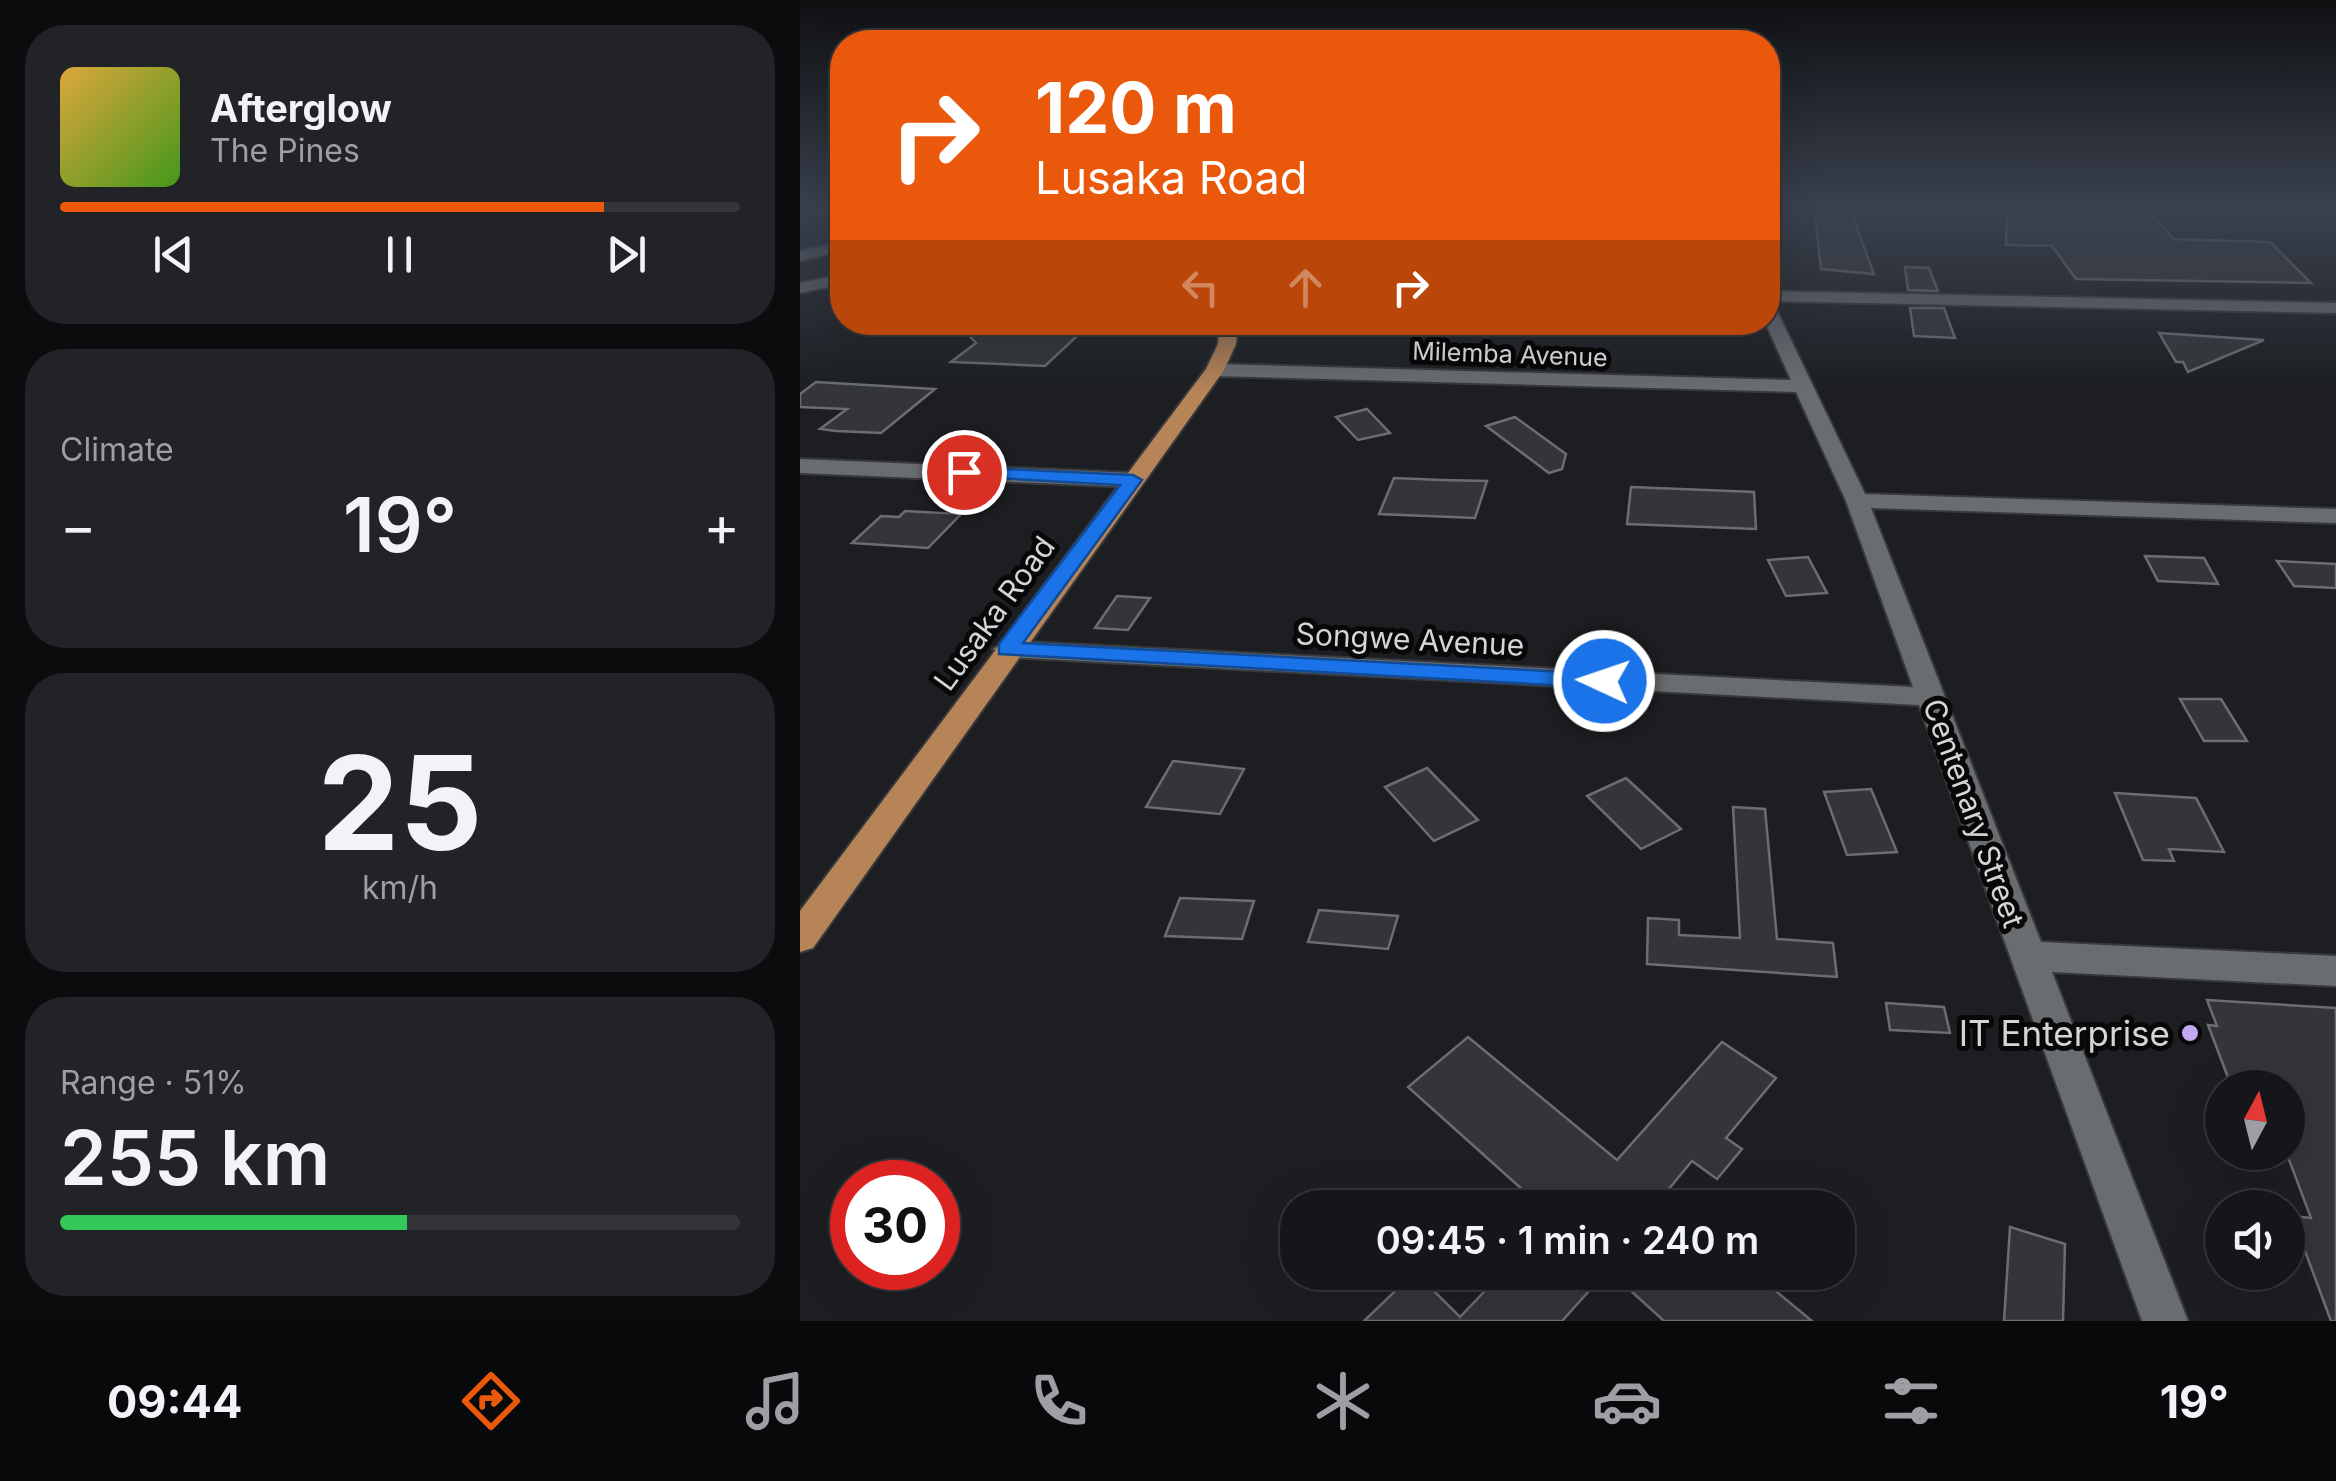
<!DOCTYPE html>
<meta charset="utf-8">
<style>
body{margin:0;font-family:Inter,sans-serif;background:#222326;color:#f1f3f6;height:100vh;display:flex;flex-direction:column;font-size:38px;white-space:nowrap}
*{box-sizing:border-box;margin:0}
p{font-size:32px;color:#9d9fa2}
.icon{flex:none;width:55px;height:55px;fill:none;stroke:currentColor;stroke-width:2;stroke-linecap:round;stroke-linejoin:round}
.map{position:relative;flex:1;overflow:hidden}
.drawer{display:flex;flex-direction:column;gap:25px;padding:25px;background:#0c0c0e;width:800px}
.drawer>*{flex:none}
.hud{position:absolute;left:30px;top:30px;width:950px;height:305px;border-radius:40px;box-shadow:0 10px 40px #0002,0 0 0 2px #343538;background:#ea580c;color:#fff;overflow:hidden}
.needle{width:65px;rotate:7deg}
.tools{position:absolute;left:1405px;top:1070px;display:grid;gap:20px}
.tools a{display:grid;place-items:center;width:100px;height:100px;border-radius:50%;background:#151619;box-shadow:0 10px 40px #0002,0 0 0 2px #343538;font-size:50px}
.speed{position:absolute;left:30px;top:1160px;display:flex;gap:20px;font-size:50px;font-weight:700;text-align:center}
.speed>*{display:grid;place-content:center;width:130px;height:130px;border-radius:50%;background:#151619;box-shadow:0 10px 40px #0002,0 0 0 2px #343538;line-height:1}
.speed .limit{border:15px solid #d22;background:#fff;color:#111}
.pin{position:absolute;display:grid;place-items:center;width:85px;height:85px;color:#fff;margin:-42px;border:5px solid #fff;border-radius:50%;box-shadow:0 2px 10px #0007}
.me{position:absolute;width:110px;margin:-55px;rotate:273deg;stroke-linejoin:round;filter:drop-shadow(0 0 8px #0008)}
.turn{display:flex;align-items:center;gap:35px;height:210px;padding:0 40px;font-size:45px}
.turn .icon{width:130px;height:130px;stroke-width:2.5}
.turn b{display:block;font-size:70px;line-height:85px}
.lanes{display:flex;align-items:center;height:95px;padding:0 40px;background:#0003;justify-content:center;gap:50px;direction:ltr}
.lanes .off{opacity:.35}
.big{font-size:75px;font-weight:600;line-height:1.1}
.drawer .card{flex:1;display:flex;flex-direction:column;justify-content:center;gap:15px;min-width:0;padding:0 35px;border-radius:40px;background:#222326}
.drawer .dial{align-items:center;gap:0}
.dial b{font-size:130px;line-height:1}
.song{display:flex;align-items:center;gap:30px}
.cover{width:120px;height:120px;border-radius:15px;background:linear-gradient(135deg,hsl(40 70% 55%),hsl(100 70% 35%))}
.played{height:10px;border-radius:5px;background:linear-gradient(90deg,#ea580c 80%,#343538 80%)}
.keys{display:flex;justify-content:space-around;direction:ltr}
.heat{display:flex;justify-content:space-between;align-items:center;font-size:55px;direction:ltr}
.charge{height:15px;border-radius:8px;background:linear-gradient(90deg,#34c759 51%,#343538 0)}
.trip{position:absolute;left:480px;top:1190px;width:575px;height:100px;border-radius:40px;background:#151619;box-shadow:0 10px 40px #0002,0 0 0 2px #343538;font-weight:600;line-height:100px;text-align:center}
.tabs{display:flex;height:160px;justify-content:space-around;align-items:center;background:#08090a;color:#9d9fa2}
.tabs .icon{width:70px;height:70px}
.tabs .on{color:#ea580c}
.tabs b{font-size:45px;color:#f1f3f6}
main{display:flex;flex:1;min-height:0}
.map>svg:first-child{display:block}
.building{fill:#333538;stroke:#6b6d71;stroke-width:2.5}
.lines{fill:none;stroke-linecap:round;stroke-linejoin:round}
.minor-casing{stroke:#38393c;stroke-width:4}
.trunk-casing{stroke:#38393c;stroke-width:4}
.minor{fill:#6a6d70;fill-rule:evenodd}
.trunk{fill:#b68456;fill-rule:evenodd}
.route{fill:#1a73e8;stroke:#114b97;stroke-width:2.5}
.poi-dot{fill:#c2a8f2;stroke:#080809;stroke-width:4}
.labels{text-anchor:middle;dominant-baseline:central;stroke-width:10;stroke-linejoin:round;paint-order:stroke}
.far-street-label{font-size:25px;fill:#d4d5d7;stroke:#080809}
.street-label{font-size:30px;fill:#d4d5d7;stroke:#080809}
.near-poi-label{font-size:35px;fill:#d4d5d7;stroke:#080809;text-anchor:end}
</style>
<main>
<section class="drawer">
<div class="card">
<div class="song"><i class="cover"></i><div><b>Afterglow</b><p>The Pines</p></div></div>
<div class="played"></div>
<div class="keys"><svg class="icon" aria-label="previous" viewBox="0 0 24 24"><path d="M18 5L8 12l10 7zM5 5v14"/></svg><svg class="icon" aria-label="pause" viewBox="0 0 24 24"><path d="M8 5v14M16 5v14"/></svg><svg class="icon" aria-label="next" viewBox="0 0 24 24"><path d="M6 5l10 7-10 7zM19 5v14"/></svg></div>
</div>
<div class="card"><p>Climate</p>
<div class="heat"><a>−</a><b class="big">19°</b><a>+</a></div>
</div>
<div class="card dial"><b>25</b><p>km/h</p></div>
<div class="card"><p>Range · 51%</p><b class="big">255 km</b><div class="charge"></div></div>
</section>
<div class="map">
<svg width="1536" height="1321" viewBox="0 0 1536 1321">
<rect width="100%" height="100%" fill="#1c1e21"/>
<!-- building -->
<g class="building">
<path d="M1207 207H1344L1374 239 1470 242 1511 283 1276 279 1252 246 1206 245Z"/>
<path d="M1015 213 1052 214 1074 274 1021 269Z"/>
<path d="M1105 267 1129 268 1138 291 1108 290Z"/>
<path d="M1110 308H1144L1155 338 1114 336Z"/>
<path d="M190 322H292L245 366 151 362 176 343 164 330Z"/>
<path d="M1359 333 1464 340 1388 372 1383 362H1376Z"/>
<path d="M16 382 135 389 81 433 36 431 20 429 47 409 0 407V394Z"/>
<path d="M567 409 590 433 558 440 536 417Z"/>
<path d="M715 417 766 454 762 469 749 473 686 426Z"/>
<path d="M594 478 642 480 687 481 675 518 579 514Z"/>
<path d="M831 487 954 492 956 529 827 524Z"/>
<path d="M105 511 161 514 128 548 52 543 81 516 99 517Z"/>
<path d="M1345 556 1404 558 1418 584 1358 581Z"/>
<path d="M1008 557 1027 593 986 596 968 560Z"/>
<path d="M1477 561 1536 564V588L1494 586Z"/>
<path d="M317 596 350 598 328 630 295 628Z"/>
<path d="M1380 699H1421L1447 741H1404Z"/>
<path d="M373 761 444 769 420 814 346 807Z"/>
<path d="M627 768 678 820 634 841 585 787Z"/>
<path d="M826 778 881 829 841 849 787 796Z"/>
<path d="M1071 789 1097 852 1047 855 1024 792Z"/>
<path d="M1315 793 1396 798 1424 852 1369 849 1374 861 1343 860Z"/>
<path d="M933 807 965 809 977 939 1033 943 1037 977 847 964 848 918 879 920V935L940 938Z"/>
<path d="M380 898 454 901 442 939 365 936Z"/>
<path d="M519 910 598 916 588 949 508 942Z"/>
<path d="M1407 1000 1536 1008V1321H1531L1492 1216 1511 1218 1488 1157V1088H1432L1408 1025 1417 1026Z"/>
<path d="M1086 1003 1144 1007 1150 1033 1090 1030Z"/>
<path d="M668 1037 817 1160 922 1042 976 1078 926 1138 942 1149 917 1179 892 1161 853 1208H743L608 1087Z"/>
<path d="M1210 1227 1265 1244 1263 1321H1204Z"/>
<path d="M615 1272 660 1317 703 1272H806L762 1321H564Z"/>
<path d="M810 1272H953L1012 1321H864Z"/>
</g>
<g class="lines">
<!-- minor casing -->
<g class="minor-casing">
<g id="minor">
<path d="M42 242V251L0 261V251Z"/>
<path d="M42 274V284L0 293V283Z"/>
<path d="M968 291 1536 303V313L968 301Z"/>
<path d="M968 306 977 311 1065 494 1536 509V523L1071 508 1241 942 1536 956V986L1252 972 1388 1321H1342L1119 705 207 657 193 649 207 641 1113 687 1046 501 996 392 415 376 406 370 415 364 991 380 965 322Z"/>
<path d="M0 459 333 473 344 480 333 487 0 473Z"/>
</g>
</g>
<!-- trunk casing -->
<g class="trunk-casing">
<path id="trunk" d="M420 322H438L436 344 424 370 13 948 0 952V911L406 369 418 344Z"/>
</g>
<!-- minor -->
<use href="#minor" class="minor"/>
<!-- trunk -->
<use href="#trunk" class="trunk"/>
</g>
<!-- sky -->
<linearGradient id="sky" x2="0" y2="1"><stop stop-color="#0f1012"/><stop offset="0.53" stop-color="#3a414e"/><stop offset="1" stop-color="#3a414e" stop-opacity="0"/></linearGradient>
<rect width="1536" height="392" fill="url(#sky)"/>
<!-- route -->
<path class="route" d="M164 467 333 475 342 480 223 643 804 674 815 681 804 688 199 654V644L320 485 157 476 154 472Z"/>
<!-- markers -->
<circle class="poi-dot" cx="1390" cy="1033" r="10"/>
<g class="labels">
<!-- far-street labels -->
<g class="far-street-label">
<text transform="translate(710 354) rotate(2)">Milemba Avenue</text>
</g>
<!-- street labels -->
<g class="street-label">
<text transform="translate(194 613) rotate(-54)">Lusaka Road</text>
<text transform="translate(610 639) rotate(3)">Songwe Avenue</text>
<text transform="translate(1174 813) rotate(70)">Centenary Street</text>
</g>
<!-- near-poi labels -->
<g class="near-poi-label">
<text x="1370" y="1033">IT Enterprise</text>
</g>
</g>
</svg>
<div class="tools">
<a><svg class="needle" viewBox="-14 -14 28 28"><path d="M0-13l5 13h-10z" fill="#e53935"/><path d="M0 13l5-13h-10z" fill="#9d9fa2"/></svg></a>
<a><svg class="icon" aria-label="sound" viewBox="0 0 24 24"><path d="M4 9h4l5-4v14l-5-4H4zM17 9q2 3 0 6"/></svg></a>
</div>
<div class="speed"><div class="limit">30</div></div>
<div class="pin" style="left:164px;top:472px;background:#d93025"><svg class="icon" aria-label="arrive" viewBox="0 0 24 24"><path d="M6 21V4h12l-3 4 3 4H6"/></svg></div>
<svg class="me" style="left:804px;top:681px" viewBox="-20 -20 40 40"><circle r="17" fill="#1a73e8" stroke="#fff" stroke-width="3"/><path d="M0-11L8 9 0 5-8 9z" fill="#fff"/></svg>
<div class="trip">09:45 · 1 min · 240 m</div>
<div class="hud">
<div class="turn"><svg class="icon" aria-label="right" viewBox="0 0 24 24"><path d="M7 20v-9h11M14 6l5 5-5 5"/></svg><div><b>120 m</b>Lusaka Road</div></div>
<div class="lanes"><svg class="icon off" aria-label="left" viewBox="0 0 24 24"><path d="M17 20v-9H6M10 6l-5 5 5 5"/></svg><svg class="icon off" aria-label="ahead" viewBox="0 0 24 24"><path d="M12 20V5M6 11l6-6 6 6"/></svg><svg class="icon" aria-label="right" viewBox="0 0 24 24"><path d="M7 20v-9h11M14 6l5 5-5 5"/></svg></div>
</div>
</div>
</main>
<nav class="tabs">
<b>09:44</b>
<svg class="icon on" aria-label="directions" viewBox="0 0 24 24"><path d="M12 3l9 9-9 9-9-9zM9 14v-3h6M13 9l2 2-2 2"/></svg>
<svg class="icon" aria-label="music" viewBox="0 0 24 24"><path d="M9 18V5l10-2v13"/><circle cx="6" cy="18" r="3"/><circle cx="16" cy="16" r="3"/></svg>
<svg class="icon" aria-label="phone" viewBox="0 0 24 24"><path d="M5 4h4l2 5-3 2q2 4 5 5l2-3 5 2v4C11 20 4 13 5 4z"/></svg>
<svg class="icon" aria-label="climate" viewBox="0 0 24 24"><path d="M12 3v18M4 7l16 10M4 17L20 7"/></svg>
<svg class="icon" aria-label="car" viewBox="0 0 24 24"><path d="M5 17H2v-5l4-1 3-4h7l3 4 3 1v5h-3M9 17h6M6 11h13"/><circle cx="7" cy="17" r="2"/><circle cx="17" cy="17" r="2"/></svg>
<svg class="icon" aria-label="filters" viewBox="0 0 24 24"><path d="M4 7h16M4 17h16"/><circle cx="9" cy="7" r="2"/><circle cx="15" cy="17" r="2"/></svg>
<b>19°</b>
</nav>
